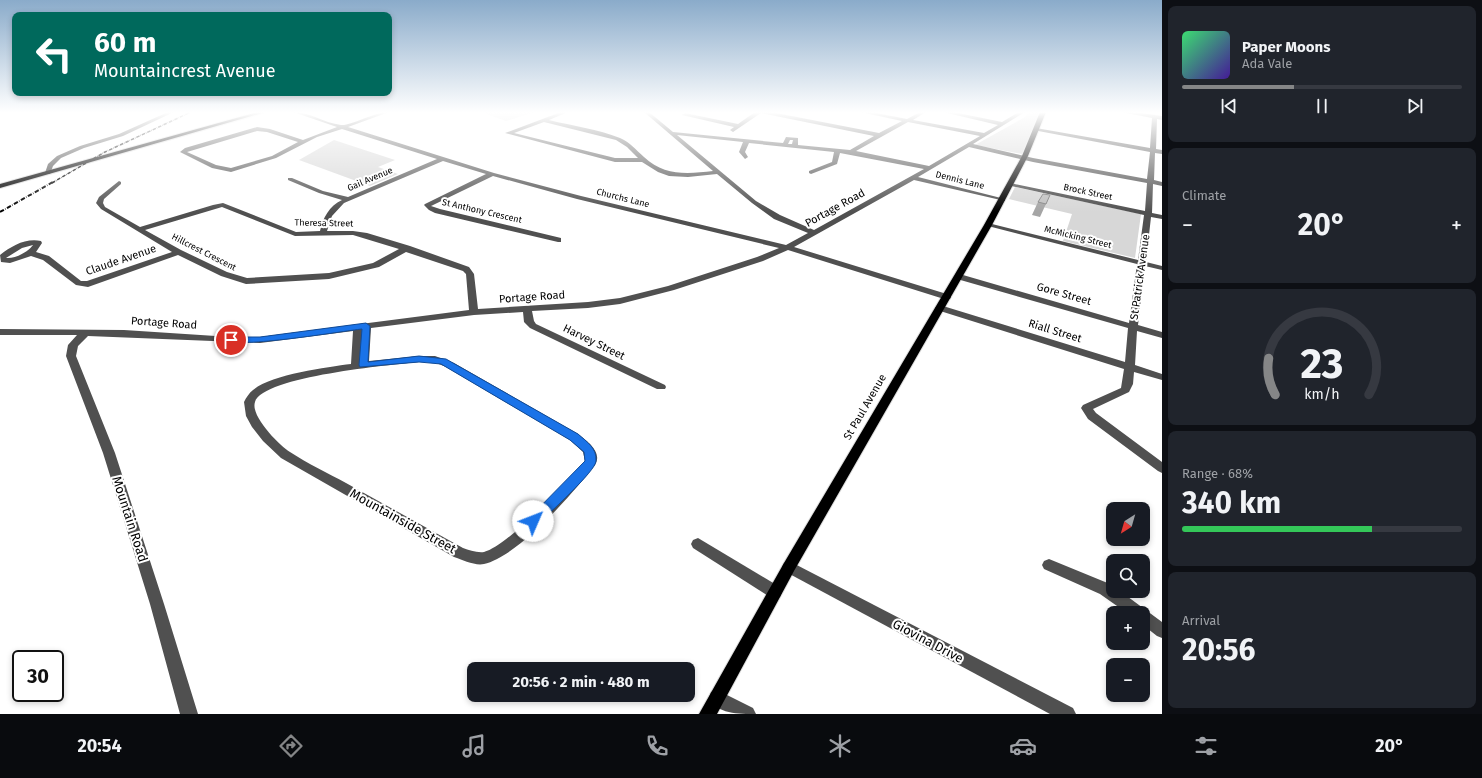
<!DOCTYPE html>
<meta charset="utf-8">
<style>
body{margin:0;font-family:"Fira Sans",sans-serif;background:#20242c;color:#f1f3f6;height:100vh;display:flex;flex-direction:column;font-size:15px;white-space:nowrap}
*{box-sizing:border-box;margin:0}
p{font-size:13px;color:#9ea1a6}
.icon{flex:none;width:22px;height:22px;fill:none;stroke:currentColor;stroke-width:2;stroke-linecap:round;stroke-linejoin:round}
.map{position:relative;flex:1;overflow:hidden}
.panel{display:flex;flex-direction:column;gap:6px;padding:6px;background:#0d0f14;width:320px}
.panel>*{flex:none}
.guide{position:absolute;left:12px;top:12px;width:380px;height:84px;border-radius:8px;box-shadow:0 2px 6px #0003;background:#00695c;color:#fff;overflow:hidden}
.needle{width:26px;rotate:217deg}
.buttons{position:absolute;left:1106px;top:502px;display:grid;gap:8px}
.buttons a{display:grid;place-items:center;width:44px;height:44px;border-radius:8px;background:#171b24;box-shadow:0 2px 6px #0003;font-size:20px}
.speed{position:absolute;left:12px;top:650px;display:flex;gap:8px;font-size:20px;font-weight:700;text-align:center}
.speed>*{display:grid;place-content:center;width:52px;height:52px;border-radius:50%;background:#171b24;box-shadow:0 2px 6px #0003;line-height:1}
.speed .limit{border:2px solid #111;border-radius:6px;background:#fff;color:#111}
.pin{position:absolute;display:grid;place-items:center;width:34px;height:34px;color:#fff;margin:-17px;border:2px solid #fff;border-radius:50%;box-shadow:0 1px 4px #0007}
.me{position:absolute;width:44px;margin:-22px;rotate:46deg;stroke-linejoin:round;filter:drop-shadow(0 0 3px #0008)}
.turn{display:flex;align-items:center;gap:14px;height:84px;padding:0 16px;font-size:18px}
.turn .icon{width:52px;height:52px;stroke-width:2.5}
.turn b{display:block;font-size:28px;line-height:34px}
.big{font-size:30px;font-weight:700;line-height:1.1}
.panel .widget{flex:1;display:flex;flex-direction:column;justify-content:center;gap:6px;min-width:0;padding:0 14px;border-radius:8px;background:#20242c}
.panel .dial{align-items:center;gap:0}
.dial svg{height:104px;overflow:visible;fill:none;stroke:#363941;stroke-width:7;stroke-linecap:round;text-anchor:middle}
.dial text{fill:#f1f3f6;stroke:none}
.song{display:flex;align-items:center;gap:12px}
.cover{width:48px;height:48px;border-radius:6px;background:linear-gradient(135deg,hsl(140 70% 55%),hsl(260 70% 35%))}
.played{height:4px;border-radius:2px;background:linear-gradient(90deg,#858687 40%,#363941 40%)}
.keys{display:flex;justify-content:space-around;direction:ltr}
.heat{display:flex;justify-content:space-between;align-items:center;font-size:22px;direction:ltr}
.charge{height:6px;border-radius:3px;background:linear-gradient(90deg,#34c759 68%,#363941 0)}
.trip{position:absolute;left:467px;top:662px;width:228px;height:40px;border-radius:8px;background:#171b24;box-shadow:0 2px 6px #0003;font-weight:700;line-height:40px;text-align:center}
.tabs{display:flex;height:64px;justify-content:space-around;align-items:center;background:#090b0e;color:#9ea1a6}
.tabs .icon{width:28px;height:28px}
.tabs .selected{color:#858687}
.tabs b{font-size:18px;color:#f1f3f6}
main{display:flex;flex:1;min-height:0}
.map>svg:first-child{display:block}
.green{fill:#d7d7d7}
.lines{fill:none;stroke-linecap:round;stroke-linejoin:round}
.major-casing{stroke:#dbdbdb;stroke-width:2}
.minor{fill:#505050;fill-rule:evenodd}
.major{fill:#000;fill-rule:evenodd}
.rail-far1{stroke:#000;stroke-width:1.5;stroke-dasharray:3.5 1 0.5 1;stroke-linecap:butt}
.rail{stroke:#000;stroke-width:2;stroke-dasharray:4.5 1.5 0.5 1.5;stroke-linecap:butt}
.wall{fill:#a5a5a5}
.building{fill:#c0c0c0;stroke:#868686}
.route{fill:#1a73e8;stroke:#114b97}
.labels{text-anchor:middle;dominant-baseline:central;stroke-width:4;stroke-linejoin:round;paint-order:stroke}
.far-street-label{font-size:9px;fill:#000;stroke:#fff}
.street-label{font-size:11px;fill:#000;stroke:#fff}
.near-street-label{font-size:13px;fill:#000;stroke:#fff}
</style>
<main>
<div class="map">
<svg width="1162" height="714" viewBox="0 0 1162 714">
<rect width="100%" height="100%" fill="#fff"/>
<!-- green -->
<g class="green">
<path d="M481 112H535L506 121Z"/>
<path d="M1029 112H1040L1022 154 975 145 1025 117Z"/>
<path d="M334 140 395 160 378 167 398 174 370 186 299 160Z"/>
<path d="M1015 187 1141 214 1135 258 1063 241 1072 214 1009 199Z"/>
</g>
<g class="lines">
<!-- major casing -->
<g class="major-casing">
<g id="major">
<path d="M258 112H266L0 188V184Z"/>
<path d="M1040 112H1046L1028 156 992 225 794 571 717 714H699L784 563 984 225 1022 156Z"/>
</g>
</g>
<!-- minor -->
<g class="minor">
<path d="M168 112H174L123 136 84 148 61 158 53 166 50 174 45 173 48 164 57 156 80 146 119 134Z"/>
<path d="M293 112C310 112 324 123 341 125 351 126 374 112 389 112L348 127 494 173 581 196 786 245 808 233 774 219 752 203 717 174 688 177 669 176 658 172 642 162H615L505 133 561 112H568L549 120C573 126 598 129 620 138 630 142 636 150 644 157 664 176 687 174 713 171L644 112H649L673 132 783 143 786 137 798 138V145L850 150 874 136 761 113 733 132 730 130 734 127 682 115 685 113 738 124 755 112H771L879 133 902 121 860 112H871L907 119 920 112H926L913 120 984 133 998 125 943 112H953L1002 122 1019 112H1025L973 144 1033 158 1147 179 1150 152 1033 130 1036 128 1150 148 1152 118 1121 112H1134L1162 116V120L1157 119 1156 149 1162 150V154L1155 153 1154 180 1162 182V186L1153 184 1152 213 1162 215V219L1151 217 1146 262 1162 266V270L1145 266 1138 325 1162 332V338L1137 331 1135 365 1162 374V380L1134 372 1133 384 1129 392 1093 409 1096 413 1162 462V473L1158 471 1088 419 1081 408 1083 405 1121 388 1124 369 937 310 935 308 937 306H943L1125 362 1128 328 957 279 956 277 957 275H963L1129 323 1137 264 984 225 988 223 1138 260 1144 215 1007 185 1010 183 1145 211 1147 183 1033 162 969 147 918 177 1005 199V201L914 180 794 247 950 295 951 297 950 299H944L788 250 763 261 674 290 620 304 588 308 532 311 534 321 536 324 665 385 666 387 665 389H657L530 328 524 322 523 312 474 315 371 328 369 361 419 356H435L454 363 578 434C587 441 603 452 595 465 572 494 520 555 484 564 475 566 463 560 454 557L281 458 263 441 252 427 246 416 244 402C246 398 249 393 253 390 270 375 327 367 351 364L353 331 260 343 88 336 78 346 76 356 115 453 164 604 198 714H180L150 604 103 453 66 356 68 345 77 335H0V329L124 330 231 337H260L469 310 466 274 463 271 406 252 379 267 329 279 246 284 221 276 178 255 88 287 76 285 43 260 31 256 10 263 1 262 0 255C12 246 25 238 41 241L42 243 36 252 49 256 81 281H87L172 252 101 209 96 203 99 197 119 181 121 182V184L104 199 103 203 105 207 140 227 213 205 223 203 296 232 320 231C323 218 329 206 342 200L319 193 288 180V178H292L323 191 348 197 437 159 342 129 317 137 276 158 231 172 212 168 180 152 185 148 257 127 270 129 303 140 337 127ZM544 122 616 140 627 147 638 158H615L514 133ZM908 122 980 136 929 166 856 151ZM257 131 267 132 298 142 272 156 231 168 216 165 187 152ZM677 135 743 142 739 152 745 159 748 157 745 152 749 143 834 152 832 162 809 171V173L811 174 837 164 840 153 924 169 814 230 780 215 756 201ZM790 140H793L792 144H788ZM443 161 486 174 425 204 424 205 429 210 435 213 558 242H561V238L440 209 431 206 493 176 577 199 779 248 757 257 668 286 620 298 588 302 478 309 474 274 469 267 410 246 367 233 353 231H327L332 216 344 203ZM222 207 295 236 353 235 399 249 373 263 329 273 247 278 227 272 181 250 145 230ZM33 245C28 252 15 259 6 258L22 248ZM419 362H434L446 367 570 440 583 452 585 461C568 481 508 546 484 552 477 553 469 550 463 548 424 526 385 505 346 483 328 473 308 464 290 452 280 446 250 416 255 402 263 376 392 365 419 362Z"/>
<path d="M698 538 780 587 782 592 780 597 775 599 770 597 693 548 691 544 693 540Z"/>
<path d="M1049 559 1110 584 1113 586V591H1120L1162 622V638L1157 636 1143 625V613H1127L1100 594 1044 569 1042 565 1044 561Z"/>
<path d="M789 561 1073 708 1076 714H1050L784 571 782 567 784 563Z"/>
<path d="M717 690 753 708 756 714C739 714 716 714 709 698L711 692Z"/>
</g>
<!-- major -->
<use href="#major" class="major"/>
<!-- rail-far1 -->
<path class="rail-far1" d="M52 183 105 152 191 112"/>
<!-- rail -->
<path class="rail" d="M0 212 53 182"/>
</g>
<!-- wall -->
<path class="wall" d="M1050 195 1040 217 1032 215 1038 202Z"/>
<!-- building -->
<path class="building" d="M1043 194 1050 195 1046 204 1038 202Z"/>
<!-- sky -->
<linearGradient id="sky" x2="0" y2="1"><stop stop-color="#8aabca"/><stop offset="0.53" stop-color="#fff"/><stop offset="1" stop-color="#fff" stop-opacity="0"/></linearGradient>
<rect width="1162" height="212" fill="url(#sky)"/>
<!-- route -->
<path class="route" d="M366 323 370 326 368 362 419 356 446 359 578 434C587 442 597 448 596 461 596 471 547 515 537 525L533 526 529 525 527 521 529 518 585 461 584 452 570 440 441 364 419 362 360 367 359 365 362 329C343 331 236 349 227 340L231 337H260Z"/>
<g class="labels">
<!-- far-street labels -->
<g class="far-street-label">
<text transform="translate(370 179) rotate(-23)">Gail Avenue</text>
<text transform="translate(960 180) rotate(14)">Dennis Lane</text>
<text transform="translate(1088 192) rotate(12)">Brock Street</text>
<text transform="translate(623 198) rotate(14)">Churchs Lane</text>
<text transform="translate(482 211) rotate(13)">St Anthony Crescent</text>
<text transform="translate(324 223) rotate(1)">Theresa Street</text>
<text transform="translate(1078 237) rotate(14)">McMicking Street</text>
<text transform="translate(204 252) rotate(27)">Hillcrest Crescent</text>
</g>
<!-- street labels -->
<g class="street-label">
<text transform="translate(835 208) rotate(-29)">Portage Road</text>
<text transform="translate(121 260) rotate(-19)">Claude Avenue</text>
<text transform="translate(1140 277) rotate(-82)">St Patrick Avenue</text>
<text transform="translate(1064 294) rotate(16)">Gore Street</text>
<text transform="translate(532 297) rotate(-4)">Portage Road</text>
<text transform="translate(164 323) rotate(4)">Portage Road</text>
<text transform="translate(1055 331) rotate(17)">Riall Street</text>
<text transform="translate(594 342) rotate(26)">Harvey Street</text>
<text transform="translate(865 407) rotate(-60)">St Paul Avenue</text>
</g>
<!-- near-street labels -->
<g class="near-street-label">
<text transform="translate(130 519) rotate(72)">Mountain Road</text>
<text transform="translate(403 521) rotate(29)">Mountainside Street</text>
<text transform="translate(928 641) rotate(28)">Giovina Drive</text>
</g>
</g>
</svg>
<div class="buttons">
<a><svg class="needle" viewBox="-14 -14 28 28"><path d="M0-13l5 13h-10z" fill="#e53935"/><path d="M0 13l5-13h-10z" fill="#9ea1a6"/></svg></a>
<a><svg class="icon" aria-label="search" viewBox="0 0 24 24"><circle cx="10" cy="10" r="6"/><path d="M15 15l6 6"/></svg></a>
<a>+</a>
<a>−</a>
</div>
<div class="speed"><div class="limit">30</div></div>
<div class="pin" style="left:231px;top:340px;background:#d93025"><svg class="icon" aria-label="arrive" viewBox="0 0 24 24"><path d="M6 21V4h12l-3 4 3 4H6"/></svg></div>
<svg class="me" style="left:533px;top:521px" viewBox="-20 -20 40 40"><circle r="19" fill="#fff"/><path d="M0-13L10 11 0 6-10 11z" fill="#1a73e8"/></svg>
<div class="trip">20:56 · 2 min · 480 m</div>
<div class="guide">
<div class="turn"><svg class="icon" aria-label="left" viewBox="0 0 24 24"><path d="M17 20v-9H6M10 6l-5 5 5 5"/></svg><div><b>60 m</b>Mountaincrest Avenue</div></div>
</div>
</div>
<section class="panel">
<div class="widget">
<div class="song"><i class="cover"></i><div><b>Paper Moons</b><p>Ada Vale</p></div></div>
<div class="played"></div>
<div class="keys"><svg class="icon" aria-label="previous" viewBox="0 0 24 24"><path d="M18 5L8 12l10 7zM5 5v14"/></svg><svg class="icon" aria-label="pause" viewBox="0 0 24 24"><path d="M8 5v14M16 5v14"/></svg><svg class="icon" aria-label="next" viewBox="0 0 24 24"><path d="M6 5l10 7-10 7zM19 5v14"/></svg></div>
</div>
<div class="widget"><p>Climate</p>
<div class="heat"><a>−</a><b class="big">20°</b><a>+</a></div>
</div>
<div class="widget dial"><svg viewBox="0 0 100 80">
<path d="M14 69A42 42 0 1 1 86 69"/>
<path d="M14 69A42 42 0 0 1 9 41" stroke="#858687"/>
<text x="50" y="56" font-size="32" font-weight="700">23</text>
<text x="50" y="72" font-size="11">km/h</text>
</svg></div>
<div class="widget"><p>Range · 68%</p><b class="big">340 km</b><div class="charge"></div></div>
<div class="widget"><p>Arrival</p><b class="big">20:56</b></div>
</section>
</main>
<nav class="tabs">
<b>20:54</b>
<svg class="icon selected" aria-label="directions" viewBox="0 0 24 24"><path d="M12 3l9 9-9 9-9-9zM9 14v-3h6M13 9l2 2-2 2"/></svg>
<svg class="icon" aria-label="music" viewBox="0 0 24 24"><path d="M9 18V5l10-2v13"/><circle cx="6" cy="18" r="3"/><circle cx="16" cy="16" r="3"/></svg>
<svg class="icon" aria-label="phone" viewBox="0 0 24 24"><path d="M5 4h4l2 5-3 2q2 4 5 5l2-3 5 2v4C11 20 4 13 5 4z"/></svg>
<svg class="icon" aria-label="climate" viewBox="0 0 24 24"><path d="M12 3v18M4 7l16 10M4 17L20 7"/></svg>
<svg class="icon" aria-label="car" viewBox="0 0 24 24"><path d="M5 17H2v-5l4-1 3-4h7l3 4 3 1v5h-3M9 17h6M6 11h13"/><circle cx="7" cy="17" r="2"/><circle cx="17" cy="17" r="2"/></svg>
<svg class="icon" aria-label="filters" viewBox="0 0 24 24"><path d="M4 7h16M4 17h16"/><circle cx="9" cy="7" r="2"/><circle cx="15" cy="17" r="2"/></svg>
<b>20°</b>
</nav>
